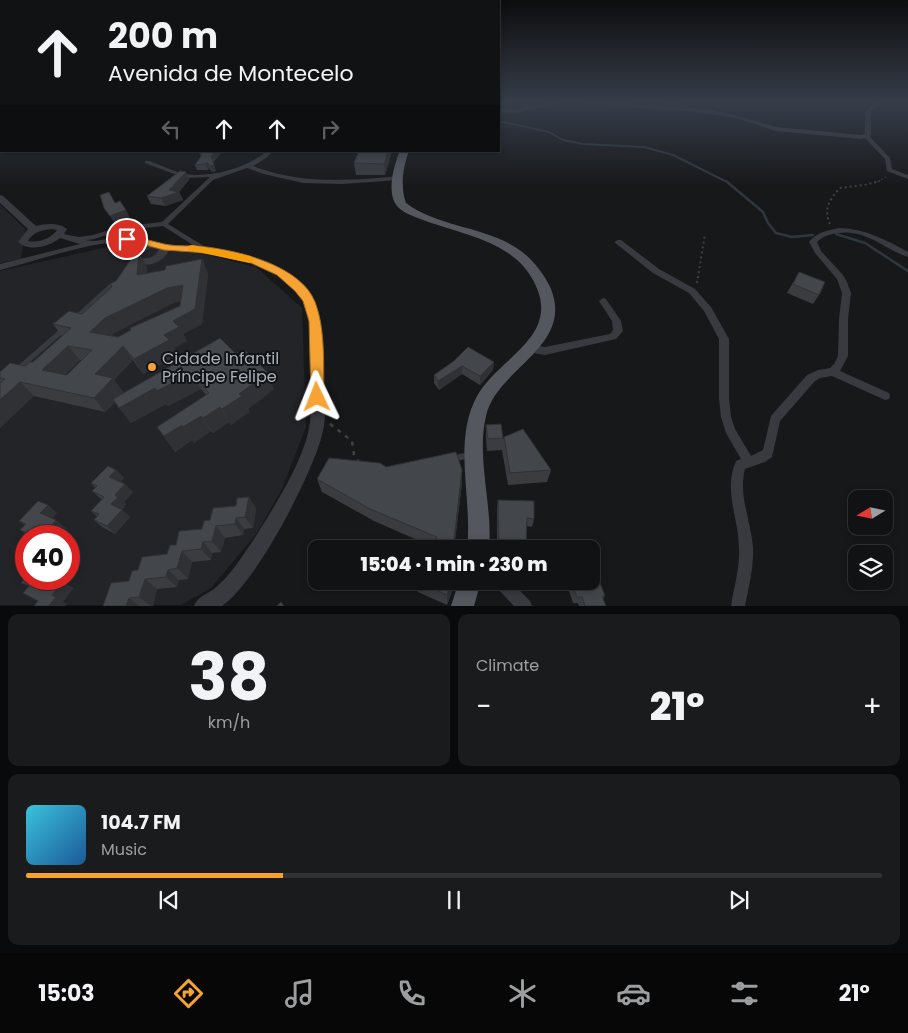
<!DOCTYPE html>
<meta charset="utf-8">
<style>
body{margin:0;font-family:Poppins,sans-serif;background:#1a1b1d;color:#f1f3f6;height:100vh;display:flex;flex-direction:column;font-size:19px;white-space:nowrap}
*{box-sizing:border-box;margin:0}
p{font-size:16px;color:#9c9ea0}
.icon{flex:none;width:28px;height:28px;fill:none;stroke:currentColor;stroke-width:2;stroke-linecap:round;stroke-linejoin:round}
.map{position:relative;height:606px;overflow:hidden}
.details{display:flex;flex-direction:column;gap:8px;padding:8px;background:#090a0b;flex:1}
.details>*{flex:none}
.guide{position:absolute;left:0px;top:0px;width:500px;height:152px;box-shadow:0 2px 8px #0003,0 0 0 1px #303234;background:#111214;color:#f1f3f6;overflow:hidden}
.needle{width:32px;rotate:260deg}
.controls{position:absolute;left:848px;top:490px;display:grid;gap:10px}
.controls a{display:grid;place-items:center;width:45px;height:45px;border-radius:10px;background:#111214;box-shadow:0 2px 8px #0003,0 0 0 1px #303234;font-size:25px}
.speed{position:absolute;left:15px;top:525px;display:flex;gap:10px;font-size:25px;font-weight:700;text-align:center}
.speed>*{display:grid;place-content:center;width:65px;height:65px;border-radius:50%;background:#111214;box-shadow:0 2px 8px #0003,0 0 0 1px #303234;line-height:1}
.speed .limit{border:8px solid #d22;background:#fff;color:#111}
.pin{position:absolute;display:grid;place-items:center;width:42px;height:42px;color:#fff;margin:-21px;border:2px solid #fff;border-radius:50%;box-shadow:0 1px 5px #0007}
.me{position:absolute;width:55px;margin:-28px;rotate:358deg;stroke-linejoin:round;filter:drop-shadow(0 0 4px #0008)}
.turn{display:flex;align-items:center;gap:18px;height:105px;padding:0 25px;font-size:22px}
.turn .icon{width:65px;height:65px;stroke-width:2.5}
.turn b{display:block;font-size:35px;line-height:42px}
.lanes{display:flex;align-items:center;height:48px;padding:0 25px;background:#0003;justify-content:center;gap:25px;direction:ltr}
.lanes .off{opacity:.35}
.big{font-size:38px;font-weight:800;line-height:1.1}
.details .tile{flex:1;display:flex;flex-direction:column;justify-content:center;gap:8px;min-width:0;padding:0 18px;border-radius:10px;background:#1a1b1d}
.details .dial{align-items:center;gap:0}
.dial b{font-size:65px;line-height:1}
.song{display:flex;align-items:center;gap:15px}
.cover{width:60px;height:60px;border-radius:8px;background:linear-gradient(135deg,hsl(190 70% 55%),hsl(210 70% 35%))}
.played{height:5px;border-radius:2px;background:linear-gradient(90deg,#f6a333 30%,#303234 30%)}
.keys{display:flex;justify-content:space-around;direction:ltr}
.heat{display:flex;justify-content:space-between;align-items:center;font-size:28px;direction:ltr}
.details .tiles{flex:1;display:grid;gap:8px;grid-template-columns:1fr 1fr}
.tile:last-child{grid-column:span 2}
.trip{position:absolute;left:308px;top:540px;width:292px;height:50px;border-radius:10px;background:#111214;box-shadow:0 2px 8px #0003,0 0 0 1px #303234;font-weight:800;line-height:50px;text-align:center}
.tab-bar{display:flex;height:80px;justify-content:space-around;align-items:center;background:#070708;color:#9c9ea0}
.tab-bar .icon{width:35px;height:35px}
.tab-bar .current{color:#f6a333}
.tab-bar b{font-size:22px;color:#f1f3f6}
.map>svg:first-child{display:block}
.built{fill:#232427;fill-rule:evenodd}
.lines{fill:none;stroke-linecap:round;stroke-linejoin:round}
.stream-far1{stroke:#2d383e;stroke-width:2}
.stream{stroke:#2d383e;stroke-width:2.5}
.path-far2{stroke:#3e4146;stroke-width:1;stroke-dasharray:2 2.5;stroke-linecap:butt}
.path-far1{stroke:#3e4146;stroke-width:2;stroke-dasharray:2 3;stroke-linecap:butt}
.path{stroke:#3e4146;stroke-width:2.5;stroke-dasharray:4 5.5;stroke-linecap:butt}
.service-far2{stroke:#383a3f;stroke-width:4}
.service-far1{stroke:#383a3f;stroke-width:5}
.service{stroke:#383a3f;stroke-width:6}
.minor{fill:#383a3f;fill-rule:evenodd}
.tertiary{fill:#383a3f;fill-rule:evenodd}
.primary{fill:#54575e;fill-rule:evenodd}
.wall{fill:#3a3c40;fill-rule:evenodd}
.shaded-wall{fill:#2f3134}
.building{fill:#43464a;stroke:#2f3134;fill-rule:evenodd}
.route{fill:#f6a333;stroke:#a06a21}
.slow{fill:#f59e0b}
.poi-dot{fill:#f6a333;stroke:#121315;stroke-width:2}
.labels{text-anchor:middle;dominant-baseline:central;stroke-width:4;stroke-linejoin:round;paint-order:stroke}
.poi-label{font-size:16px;fill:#a9b0ba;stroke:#121315;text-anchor:start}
</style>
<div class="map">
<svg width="908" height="606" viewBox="0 0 908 606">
<rect width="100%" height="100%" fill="#17181a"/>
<!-- built -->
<g class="built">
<path d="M0 205 25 229 21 259 0 263Z"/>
<path d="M130 242 143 247 201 253 256 267 302 308 306 427 282 489 257 533 211 588 181 605H0V271ZM26 536H69V579H26Z"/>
</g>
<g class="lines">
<!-- stream-far1 -->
<path class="stream-far1" d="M499 121 549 132 563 140 583 144 644 147 673 155 727 182"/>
<!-- stream -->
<g class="stream">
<path d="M726 181 763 212 768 223 776 233 792 237 813 235"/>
<path d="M836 234 865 243 908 271"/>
</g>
<!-- path-far2 -->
<path class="path-far2" d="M877 182 886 177"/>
<!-- path-far1 -->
<g class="path-far1">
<path d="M830 224C823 209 830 199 840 188L864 185 880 181"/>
<path d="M697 283 705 234"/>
<path d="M330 424 332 425"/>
</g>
<!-- path -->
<path class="path" d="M330 424 352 441 354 455 359 462"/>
<!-- service-far2 -->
<path class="service-far2" d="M110 288 115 283"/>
<!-- service-far1 -->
<g class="service-far1">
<path d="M78 316 111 286"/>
<path d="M18 369 63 330"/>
</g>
<!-- service -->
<path class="service" d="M452 459 469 455"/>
<!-- minor -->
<g class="minor">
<path d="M555 102H563L515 113 499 112V109H515Z"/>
<path d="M579 102H598L706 109 739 116 777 127 861 135 865 134V112L875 102H880L871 112V135L869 136 890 158 892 169 908 175V179L887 171 885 159 865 138 861 139 776 131 736 118 706 113 581 103Z"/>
<path d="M666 102H673L688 106 686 107 666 103Z"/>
<path d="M266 151H273L266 158 253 166C300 184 349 181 399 176L402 178 399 180 342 184 303 183 264 174 247 168 213 180 168 224 207 248 208 250 207 252H204L163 226 120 231 94 239 79 241 65 239 64 237 68 235 79 237 93 235 119 227 162 222 210 177 185 178 145 163V161H149C161 165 174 172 186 174 209 178 249 168 266 151Z"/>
<path d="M840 228C866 229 886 240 908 252V257C884 249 866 229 838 233 830 234 823 236 817 242L821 251 843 275 847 282 851 293 848 319V356L840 371 889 393 890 396 889 399 885 400 832 376 820 378 815 381 780 421 772 457 765 462 745 469C738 495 751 521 753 547 754 566 749 586 745 606H731C734 587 740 568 739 548 739 519 723 490 736 461L741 459 726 433 721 417 719 399V339L704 311 689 293 653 273 614 242 618 240H621L659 269 695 289 711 307 729 339V399L731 417 735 429 751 456 763 450 771 416 807 375 818 370 830 368 834 364 838 356 839 319 842 293 837 279 815 253 809 242C817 232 828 230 840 228Z"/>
<path d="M603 298 606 299 621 321 623 331 616 339 545 355 527 352 525 349 527 346 530 345 545 347 610 334 613 330 612 321 599 301Z"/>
<path d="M493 581H510L530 601 532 606H514L495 586Z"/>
</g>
<!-- tertiary -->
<path class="tertiary" d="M0 195 3 196 36 226C47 224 57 222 67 229L64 234C73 236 85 241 94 241 105 240 116 236 127 236 140 236 152 242 164 244 206 249 247 248 285 271 298 279 311 292 317 307 323 322 322 339 322 355 323 381 329 409 322 435 312 475 256 583 222 606H194C198 596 206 595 214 589 230 576 242 557 254 539 273 509 303 462 309 428 313 406 311 385 310 363 309 345 312 325 305 307 288 260 211 251 169 250 163 265 140 270 129 259L133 251 142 244C109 234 35 262 0 270V264L80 244 60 238C49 247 29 252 18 242L28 229 0 203ZM52 229 57 230C50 239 39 243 28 241 33 232 42 230 52 229ZM150 248 159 249C156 257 147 260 139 258L142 253Z"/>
<!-- primary -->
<g class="primary">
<path d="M400 151H409C403 167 400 186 406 203 439 228 487 226 521 251 533 260 545 275 551 289 574 347 496 369 486 416 476 458 493 505 489 549H467C473 499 452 442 477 396 498 358 561 337 535 284 515 241 463 235 423 220 415 217 403 213 397 206 386 192 394 165 400 151Z"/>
<path d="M459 581H481L474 606H451Z"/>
</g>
</g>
<!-- wall -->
<g class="wall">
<path d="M198 151H222L213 163 216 171 212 172 209 168 208 170H197L195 165 201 156Z"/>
<path d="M359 151H392L385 175H356L354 163Z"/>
<path d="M186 172 189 180 179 192 183 200 165 206 151 204 147 196Z"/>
<path d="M202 259 208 274 202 324 183 334 187 341 174 348 177 355 143 374 133 360 114 380 123 392 121 395 237 355 274 389 248 409 249 412 231 425 229 422 213 433 211 431 194 443 192 440 175 452 157 427 206 395 201 389 168 406 166 404 131 423 115 402 105 412 34 396 0 382V372L25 366 33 362 62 336 53 324 82 314 147 267 146 274 165 270ZM181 301 180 306 118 337 111 335 114 333 175 302ZM80 360H82L67 375H65Z"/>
<path d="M799 272 819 295 813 304 787 293Z"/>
<path d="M454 361 494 362 493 370 480 385 462 374 439 390 434 383V375Z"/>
<path d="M486 425 503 438 551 470 547 482 508 485 502 450 487 451 486 437Z"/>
<path d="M386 467 462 483 454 549H432L433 547 374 521 322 492 317 479Z"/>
<path d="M116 470 124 478 120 482 133 492 124 502 126 504 122 510 130 517 115 534 102 527 94 520 97 516 91 511 102 500 92 491 95 488 91 483Z"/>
<path d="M249 497 256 509 253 528 244 529 243 535 225 538 221 552 212 553 211 560 192 562 188 579 179 580 177 587 157 589 153 606H103L129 581 138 570 167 554 176 545 202 529 210 520Z"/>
<path d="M498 500 534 519 532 527 527 526 526 544 525 549H497V508Z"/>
<path d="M57 513 52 519 66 528 59 536H29L20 530 25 525 19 521Z"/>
<path d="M416 581H456L447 605 418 592Z"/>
<path d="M571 581 605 596 603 599 606 606H579L578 603H573L568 588Z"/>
</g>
<!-- shaded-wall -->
<g class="shaded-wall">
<path d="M215 151H222L213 163 211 157Z"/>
<path d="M388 151H392L385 175 384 164Z"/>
<path d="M207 162 209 168 208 170 205 164Z"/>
<path d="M214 165 216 171 212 172 210 166Z"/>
<path d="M186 172 189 180 178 192H179L183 200 165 206 161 198Z"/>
<path d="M126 210 130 218 114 223 110 216Z"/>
<path d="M139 253 147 267 145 289 137 275Z"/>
<path d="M202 259 208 274 202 324 183 334 187 341 174 348 177 355 143 374 134 359 164 335 173 321Z"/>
<path d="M183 285 190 300 175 302 114 333 100 346 90 332 105 318 167 288Z"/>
<path d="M68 346 80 360 55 384 42 370Z"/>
<path d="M123 346 133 360 114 380 123 392 105 412 94 398 95 374Z"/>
<path d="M494 362 493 370 480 385V376Z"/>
<path d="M462 366V374L439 390 438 381Z"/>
<path d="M192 373 201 389 168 406 157 391Z"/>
<path d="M268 373 274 389 248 409 249 412 231 425 222 409 239 394Z"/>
<path d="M20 382 34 396 0 428V400Z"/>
<path d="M155 388 166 404 131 423 119 408Z"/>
<path d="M220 407 229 422 213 433 203 418Z"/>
<path d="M201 416 211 431 194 443 183 427Z"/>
<path d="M182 425 192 440 175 452 164 436Z"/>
<path d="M116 470 124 478 117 486 109 477Z"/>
<path d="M462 470V483L454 549H453Z"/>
<path d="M125 484 133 492 124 502 126 504 122 510 130 517 115 534 107 526 111 504 115 495Z"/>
<path d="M249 497 256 509 253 528 245 517Z"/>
<path d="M48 505 57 513 50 521 40 513Z"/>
<path d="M236 518 244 529 243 535 235 524Z"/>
<path d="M56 520 66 528 59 536H47L46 532Z"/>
<path d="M216 526 225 538 221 552 212 541Z"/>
<path d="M203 542 212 553 211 560 201 549Z"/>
<path d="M182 551 192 562 188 579 177 568Z"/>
<path d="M168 570 179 580 177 587 166 577Z"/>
<path d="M145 579 157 589 153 606H151L139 597Z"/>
<path d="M452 581H456L447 605V595Z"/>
<path d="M63 582 74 588 63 602 67 604 65 606H49L52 595Z"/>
<path d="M129 598 139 606H126Z"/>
</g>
<!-- building -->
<g class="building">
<path d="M200 151H215L211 157 214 165 210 166 207 162 205 164 195 165 202 155Z"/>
<path d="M359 151H388L384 164 354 163Z"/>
<path d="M180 171 186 172 169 190 179 192 161 198 147 196Z"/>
<path d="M109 192 115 203 120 201 126 210 110 216 104 208 100 195Z"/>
<path d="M135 253H139L137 275 165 270 166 266 202 259 195 309 173 321 179 327 164 335 169 340 134 359 123 346 95 374 113 378 94 398 20 382 0 400V383L5 379 0 378V372L10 363 25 366 30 362H33L71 328 53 324 69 311 82 314 112 287 110 284 116 281ZM183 285 180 306 130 328 131 330 118 337 90 332 105 318 167 288ZM68 346 92 350 67 375 42 370Z"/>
<path d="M799 272 825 282 819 295 793 284Z"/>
<path d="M220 338 237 355 245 350 268 373 239 394 242 396 222 409 220 407 203 418 201 416 183 427 182 425 164 436 157 427 209 393 192 373 157 391 155 388 119 408 113 399Z"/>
<path d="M468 347 494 362 480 376 462 366 438 381 434 375 454 361Z"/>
<path d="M501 424 503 438 488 439 486 425Z"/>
<path d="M523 429 551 470 510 473 504 437Z"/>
<path d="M456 452 462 470 453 549H432L437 537 370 509 317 479 329 458 380 463 386 467Z"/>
<path d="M108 466 116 470 109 477 125 484 115 495 118 497 111 504 122 510 107 526 94 520 99 514 91 511 104 497 92 491 97 486 91 483Z"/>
<path d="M249 497 245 517 236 518 235 524 216 526 212 541 203 542 201 549 182 551 177 568 168 570 166 577 145 579 139 597 129 598 126 606H103L111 583 129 581 132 571 138 570 142 557 167 554 170 545H176L179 531 202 529 204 521 210 520 213 508 236 506 237 498Z"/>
<path d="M498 500 534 501V519L527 518 526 544 499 542Z"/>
<path d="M38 501 48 505 40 513 56 520 46 532 50 533 47 536H33L20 530 26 524 19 521Z"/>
<path d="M26 544V554L20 551Z"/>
<path d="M26 555V563L21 560Z"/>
<path d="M597 575 605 596H602L606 606H585L582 597H577L571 581H591V576Z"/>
<path d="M26 577V579H57L63 582 52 595 56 597 49 606H34L38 601 23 593 29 586 21 583Z"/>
<path d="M416 581H452L447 595Z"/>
<path d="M281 602 284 606H277Z"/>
</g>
<!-- sky -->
<linearGradient id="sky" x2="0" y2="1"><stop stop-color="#0d0d0e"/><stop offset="0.55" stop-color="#363d49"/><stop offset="1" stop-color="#363d49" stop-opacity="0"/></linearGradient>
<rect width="908" height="186" fill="url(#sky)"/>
<!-- route -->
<path class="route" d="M127 236C140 237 151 241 164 244 178 247 192 245 206 247 240 251 301 266 315 302 326 331 323 366 324 397L322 401 317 402 313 401 311 397 309 321 303 301 295 291 277 275 251 263 207 253 164 250 138 243 123 241V237Z"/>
<!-- slow -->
<path class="slow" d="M192 245 250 256 255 260 250 263 188 250V246Z"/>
<!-- markers -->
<circle class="poi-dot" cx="152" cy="367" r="5"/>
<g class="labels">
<!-- poi labels -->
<g class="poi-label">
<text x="162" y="358">Cidade Infantil<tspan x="162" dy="18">Príncipe Felipe</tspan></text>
</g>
</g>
</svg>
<div class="controls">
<a><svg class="needle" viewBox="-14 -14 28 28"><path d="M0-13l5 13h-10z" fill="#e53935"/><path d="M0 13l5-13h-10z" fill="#9c9ea0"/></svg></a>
<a><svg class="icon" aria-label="layers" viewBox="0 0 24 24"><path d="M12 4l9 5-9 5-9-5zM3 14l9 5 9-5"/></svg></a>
</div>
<div class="speed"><div class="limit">40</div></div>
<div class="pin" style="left:127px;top:239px;background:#d93025"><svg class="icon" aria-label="arrive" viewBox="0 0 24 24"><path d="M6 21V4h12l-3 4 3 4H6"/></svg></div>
<svg class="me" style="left:317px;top:397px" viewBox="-20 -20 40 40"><path d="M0-17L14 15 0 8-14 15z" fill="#f6a333" stroke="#fff" stroke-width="4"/></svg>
<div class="trip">15:04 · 1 min · 230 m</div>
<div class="guide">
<div class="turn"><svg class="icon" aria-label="ahead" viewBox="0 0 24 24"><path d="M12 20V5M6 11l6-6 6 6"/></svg><div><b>200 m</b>Avenida de Montecelo</div></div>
<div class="lanes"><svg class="icon off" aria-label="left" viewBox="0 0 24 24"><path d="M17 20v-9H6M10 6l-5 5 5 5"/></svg><svg class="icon" aria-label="ahead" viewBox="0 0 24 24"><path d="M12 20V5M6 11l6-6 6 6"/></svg><svg class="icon" aria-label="ahead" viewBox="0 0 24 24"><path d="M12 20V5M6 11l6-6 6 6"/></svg><svg class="icon off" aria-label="right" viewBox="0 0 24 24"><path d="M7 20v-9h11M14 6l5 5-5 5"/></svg></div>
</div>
</div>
<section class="details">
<div class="tiles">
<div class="tile dial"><b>38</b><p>km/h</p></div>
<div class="tile"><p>Climate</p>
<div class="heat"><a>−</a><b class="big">21°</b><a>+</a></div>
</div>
<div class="tile">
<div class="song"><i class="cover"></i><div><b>104.7 FM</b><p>Music</p></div></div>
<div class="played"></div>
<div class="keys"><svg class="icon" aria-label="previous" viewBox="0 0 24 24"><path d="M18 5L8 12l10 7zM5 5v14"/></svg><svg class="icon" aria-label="pause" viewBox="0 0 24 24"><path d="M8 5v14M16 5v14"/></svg><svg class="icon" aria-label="next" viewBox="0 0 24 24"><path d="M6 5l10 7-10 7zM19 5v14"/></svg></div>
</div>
</div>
</section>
<nav class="tab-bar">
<b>15:03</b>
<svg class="icon current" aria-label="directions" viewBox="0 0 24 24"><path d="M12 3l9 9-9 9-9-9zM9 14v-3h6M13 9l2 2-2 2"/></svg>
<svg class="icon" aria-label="music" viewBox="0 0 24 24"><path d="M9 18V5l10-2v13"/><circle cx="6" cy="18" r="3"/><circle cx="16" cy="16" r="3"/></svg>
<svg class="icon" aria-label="phone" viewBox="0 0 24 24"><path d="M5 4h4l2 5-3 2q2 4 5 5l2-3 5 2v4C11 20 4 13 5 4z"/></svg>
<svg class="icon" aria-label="climate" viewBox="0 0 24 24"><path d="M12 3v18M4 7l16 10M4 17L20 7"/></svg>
<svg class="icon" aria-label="car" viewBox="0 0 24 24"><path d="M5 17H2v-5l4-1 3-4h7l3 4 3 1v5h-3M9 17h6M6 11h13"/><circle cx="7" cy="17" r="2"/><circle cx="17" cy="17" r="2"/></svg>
<svg class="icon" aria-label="filters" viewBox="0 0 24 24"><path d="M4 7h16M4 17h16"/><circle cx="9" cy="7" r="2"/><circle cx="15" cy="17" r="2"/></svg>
<b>21°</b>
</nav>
